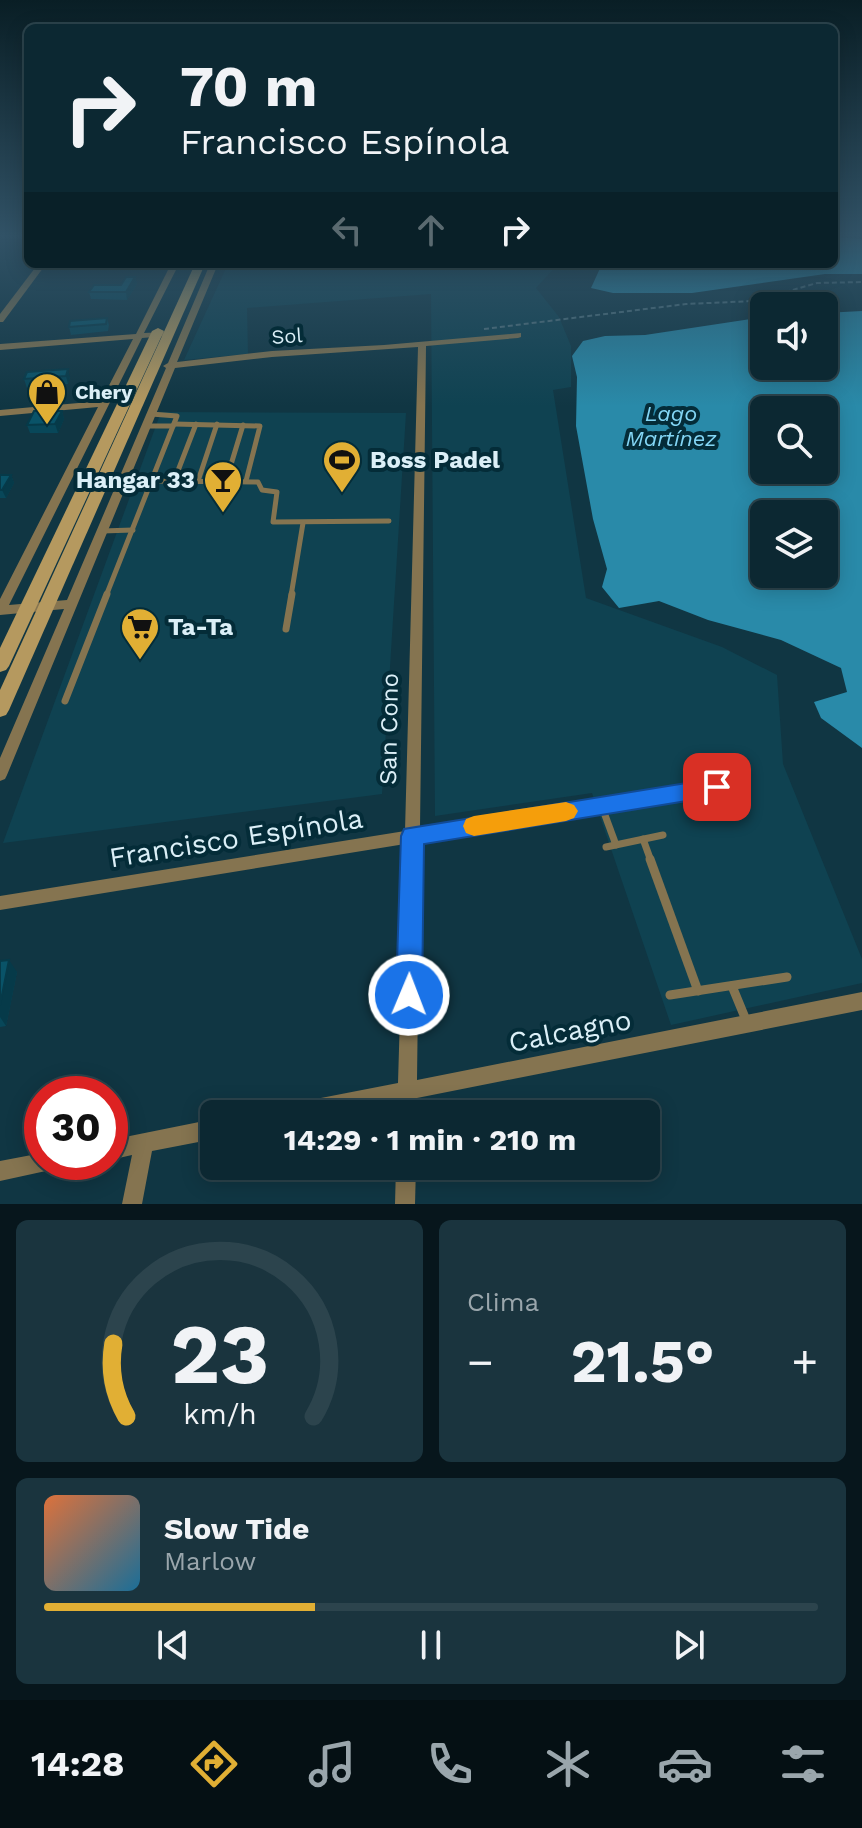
<!DOCTYPE html>
<html lang="es">
<meta charset="utf-8">
<style>
body{margin:0;font-family:"Work Sans",sans-serif;background:#1a343e;color:#f1f3f6;height:100vh;display:flex;flex-direction:column;font-size:30px;white-space:nowrap}
*{box-sizing:border-box;margin:0}
p{font-size:26px;color:#9aa6ac}
.icon{flex:none;width:44px;height:44px;fill:none;stroke:currentColor;stroke-width:2;stroke-linecap:round;stroke-linejoin:round}
.map{position:relative;height:1204px;overflow:hidden}
.drawer{display:flex;flex-direction:column;gap:16px;padding:16px;background:#07161c;flex:1}
.drawer>*{flex:none}
.guide{position:absolute;left:24px;top:24px;width:814px;height:244px;border-radius:12px;box-shadow:0 4px 20px #0003,0 0 0 2px #2c444d;background:#0c2832;color:#f1f3f6;overflow:hidden}
.controls{position:absolute;left:750px;top:292px;display:grid;gap:16px}
.controls a{display:grid;place-items:center;width:88px;height:88px;border-radius:12px;background:#0c2832;box-shadow:0 4px 20px #0003,0 0 0 2px #2c444d;font-size:40px}
.speed{position:absolute;left:24px;top:1076px;display:flex;gap:16px;font-size:40px;font-weight:700;text-align:center}
.speed>*{display:grid;place-content:center;width:104px;height:104px;border-radius:50%;background:#0c2832;box-shadow:0 4px 20px #0003,0 0 0 2px #2c444d;line-height:1}
.speed .limit{border:12px solid #d22;background:#fff;color:#111}
.pin{position:absolute;display:grid;place-items:center;width:68px;height:68px;color:#fff;margin:-34px;border-radius:16px;box-shadow:0 4px 12px #0006}
.me{position:absolute;width:88px;margin:-44px;rotate:1deg;stroke-linejoin:round;filter:drop-shadow(0 0 6px #0008)}
.turn{display:flex;align-items:center;gap:28px;height:168px;padding:0 24px;font-size:36px}
.turn .icon{width:104px;height:104px;stroke-width:2.5}
.turn b{display:block;font-size:56px;line-height:68px}
.lanes{display:flex;align-items:center;height:76px;padding:0 24px;background:#0003;justify-content:center;gap:40px;direction:ltr}
.lanes .off{opacity:.35}
.big{font-size:60px;font-weight:700;line-height:1.1}
.drawer .tile{flex:1;display:flex;flex-direction:column;justify-content:center;gap:12px;min-width:0;padding:0 28px;border-radius:12px;background:#1a343e}
.drawer .dial{align-items:center;gap:0}
.dial svg{height:208px;overflow:visible;fill:none;stroke:#2c444d;stroke-width:7;stroke-linecap:round;text-anchor:middle}
.dial text{fill:#f1f3f6;stroke:none}
.song{display:flex;align-items:center;gap:24px}
.cover{width:96px;height:96px;border-radius:12px;background:linear-gradient(135deg,hsl(20 70% 55%),hsl(200 70% 35%))}
.played{height:8px;border-radius:4px;background:linear-gradient(90deg,#e1af34 35%,#2c444d 35%)}
.keys{display:flex;justify-content:space-around;direction:ltr}
.heat{display:flex;justify-content:space-between;align-items:center;font-size:44px;direction:ltr}
.drawer .tiles{flex:1;display:grid;gap:16px;grid-template-columns:1fr 1fr}
.tile:last-child{grid-column:span 2}
.trip{position:absolute;left:200px;top:1100px;width:460px;height:80px;border-radius:12px;background:#0c2832;box-shadow:0 4px 20px #0003,0 0 0 2px #2c444d;font-weight:700;line-height:80px;text-align:center}
.tabs{display:flex;height:128px;justify-content:space-around;align-items:center;background:#051014;color:#9aa6ac}
.tabs .icon{width:56px;height:56px}
.tabs .selected{color:#e1af34}
.tabs b{font-size:36px;color:#f1f3f6}
.map>svg:first-child{display:block}
.built{fill:#0f4251}
.water{fill:#298aa9;fill-rule:evenodd}
.lines{fill:none;stroke-linecap:round;stroke-linejoin:round}
.path{stroke:#557580;stroke-width:2;stroke-dasharray:5 3;stroke-linecap:butt}
.lane-far2{stroke:#857450;stroke-width:5}
.lane-far1{stroke:#857450;stroke-width:7}
.lane{stroke:#857450;stroke-width:9}
.street{fill:#857450;fill-rule:evenodd}
.secondary{fill:#b5995f;fill-rule:evenodd}
.wall{fill:#084759}
.shaded-wall{fill:#063a49}
.building{fill:#095368;stroke:#063a49;stroke-width:2}
.route{fill:#1a73e8;stroke:#114b97;stroke-width:2}
.slow{fill:#f59e0b}
.labels{text-anchor:middle;dominant-baseline:central;stroke-width:8;stroke-linejoin:round;paint-order:stroke}
.far-street-label{font-size:20px;fill:#dbeff7;stroke:#042c38}
.far-poi-label{font-size:20px;font-weight:bold;fill:#dbeff7;stroke:#042c38;text-anchor:start}
.far-water-label{font-size:22px;font-style:italic;fill:#83d6f5;stroke:#042c38}
.poi-label{font-size:24px;font-weight:bold;fill:#dbeff7;stroke:#042c38;text-anchor:start}
.street-label{font-size:24px;fill:#dbeff7;stroke:#042c38}
.near-street-label{font-size:28px;fill:#dbeff7;stroke:#042c38}
</style>
<div class="map">
<svg width="862" height="1204" viewBox="0 0 862 1204">
<rect width="100%" height="100%" fill="#103643"/>
<!-- built -->
<g class="built">
<path d="M228 264H558L536 288 559 317 571 346V387L553 390 586 598 722 647 777 675 783 764 862 959V983L671 1025 592 793 435 816 431 294 247 308 248 354 184 360Z"/>
<path d="M161 412 406 413 382 794 3 843Z"/>
</g>
<!-- water -->
<g class="water">
<path d="M834 237 862 239V274H825L692 293H613L591 288 602 264H834Z"/>
<path d="M862 311V748L821 718 814 702 847 692 841 668 781 640 708 620 659 601 619 608 602 587 607 569 593 519 576 426 577 377 572 356 583 341 605 336 645 335 764 317V366H824V313ZM764 410H824V470H764ZM764 514H824V574H764Z"/>
</g>
<g class="lines">
<!-- path -->
<path class="path" d="M484 329 686 304 754 301 817 283 862 282"/>
<!-- lane-far2 -->
<g class="lane-far2">
<path d="M174 424 260 426 246 481"/>
<path d="M146 426H173"/>
<path d="M152 481 258 482 262 490 277 492 273 522 389 521"/>
<path d="M174 481 196 424"/>
<path d="M198 481 217 424"/>
<path d="M226 481 243 425"/>
<path d="M102 531 133 530"/>
<path d="M106 596 177 416 151 414"/>
<path d="M291 596 303 523"/>
</g>
<!-- lane-far1 -->
<g class="lane-far1">
<path d="M286 629 292 594"/>
<path d="M65 701 107 594"/>
<path d="M602 807 616 845"/>
<path d="M643 839 651 861"/>
<path d="M606 847 663 835"/>
</g>
<!-- lane -->
<g class="lane">
<path d="M650 859 698 991"/>
<path d="M732 986 746 1020"/>
<path d="M670 995 787 977"/>
</g>
<!-- street -->
<g class="street">
<path d="M38 264H46L3 322H0V314Z"/>
<path d="M171 264H179L144 333 166 332 170 334 166 336 142 338 9 605 67 600 166 368 163 366 168 363 210 264H218L177 362 272 351 384 345 521 333V337L518 338 426 346 420 828 717 781 722 783 724 787 722 791 717 793 420 842 417 1080 862 992V1010L417 1098V1114H397L398 1102 338 1114H280L283 1107 290 1104 398 1083 405 844 0 910V896L405 831 418 347 272 357 175 368 7 775 5 779 0 781V758L64 609 0 615V599L98 407 0 416V410L101 401 133 339 0 350V344L136 334Z"/>
<path d="M214 1119V1139L152 1151 142 1204H122L132 1155 110 1160V1140Z"/>
<path d="M42 1153V1162H58L55 1169 0 1181V1161Z"/>
<path d="M396 1166H416L415 1204H395Z"/>
</g>
<!-- secondary -->
<g class="secondary">
<path d="M195 264H205L9 710 6 715 0 717V690Z"/>
<path d="M158 328 164 331 9 666 6 670 0 672V648L152 331Z"/>
</g>
</g>
<!-- wall -->
<g class="wall">
<path d="M135 277 137 284 127 300 91 299 89 292 121 285Z"/>
<path d="M107 318 109 325 108 331 71 335 69 327Z"/>
<path d="M27 372 70 377 68 384 27 388 24 379Z"/>
<path d="M62 411 64 419 58 433H30L27 425Z"/>
<path d="M0 475H11L14 483 6 498H0Z"/>
<path d="M0 961 17 972 6 1026 0 1027Z"/>
</g>
<!-- shaded-wall -->
<g class="shaded-wall">
<path d="M135 277 137 284 127 300 126 292Z"/>
<path d="M68 369 70 377 68 384 66 376Z"/>
<path d="M62 411 64 419 58 433 55 424Z"/>
<path d="M11 475 14 483 6 498 2 490Z"/>
<path d="M9 960 17 972 6 1026 0 1017V1005Z"/>
</g>
<!-- building -->
<g class="building">
<path d="M126 277H135L126 292H89L94 285H121Z"/>
<path d="M107 318 106 324 69 327 70 321Z"/>
<path d="M68 369 66 376 24 379 27 372Z"/>
<path d="M34 411H62L55 424 27 425Z"/>
<path d="M0 475H11L2 490H0Z"/>
<path d="M9 960 0 1005V961Z"/>
</g>
<!-- sky -->
<linearGradient id="sky" x2="0" y2="1"><stop stop-color="#091e25"/><stop offset="0.58" stop-color="#315266"/><stop offset="1" stop-color="#315266" stop-opacity="0"/></linearGradient>
<rect width="862" height="406" fill="url(#sky)"/>
<!-- route -->
<path class="route" d="M717 778 724 781 728 787 724 794 717 796 424 844 422 995 419 1004 409 1008 400 1004 396 995 401 836 404 829Z"/>
<!-- slow -->
<path class="slow" d="M566 802 574 805 578 811 574 818 566 821 474 836 466 833 463 826 466 819 474 816Z"/>
<!-- icons -->
<defs>
<g id="shop-pin" transform="scale(2)"><path d="M0 17L-7.5 6A9.5 9.5 0 1 1 7.5 6Z" fill="#e1af34" stroke="#042c38"/><path d="M-5-2.5h2.3a2.7 3.5 0 0 1 5.4 0H5L5.5 6h-11ZM-1.5-2.5h3a1.5 2.3 0 0 0-3 0Z" fill="#111"/></g>
<g id="stadium-pin" transform="scale(2)"><path d="M0 17L-7.5 6A9.5 9.5 0 1 1 7.5 6Z" fill="#e1af34" stroke="#042c38"/><path d="M0-5a6.5 5 0 1 0 0 10a6.5 5 0 1 0 0-10ZM-3.5-1.8h7v3.6h-7Z" fill="#111"/></g>
<g id="bar-pin" transform="scale(2)"><path d="M0 17L-7.5 6A9.5 9.5 0 1 1 7.5 6Z" fill="#e1af34" stroke="#042c38"/><path d="M-6-5H6L.8 .8V4.5H3.5V6h-7V4.5H-.8V.8Z" fill="#111"/></g>
<g id="supermarket-pin" transform="scale(2)"><path d="M0 17L-7.5 6A9.5 9.5 0 1 1 7.5 6Z" fill="#e1af34" stroke="#042c38"/><path d="M-6-5.5h2.5l.6 2H6L4.5 2H-2.5L-4.4-4H-6ZM-1.5 3.2a1.3 1.3 0 1 0 .1 0ZM3 3.2a1.3 1.3 0 1 0 .1 0Z" fill="#111"/></g>
</defs>
<g fill-rule="evenodd">
<use href="#shop-pin" x="47" y="392"/>
<use href="#stadium-pin" x="342" y="460"/>
<use href="#bar-pin" x="223" y="480"/>
<use href="#supermarket-pin" x="140" y="627"/>
</g>
<g class="labels">
<!-- far-street labels -->
<g class="far-street-label">
<text transform="translate(287 336) rotate(-4)">Sol</text>
</g>
<!-- far-poi labels -->
<g class="far-poi-label">
<text x="75" y="392">Chery</text>
</g>
<!-- far-water labels -->
<g class="far-water-label">
<text x="671" y="413">Lago<tspan x="671" dy="25">Martínez</tspan></text>
</g>
<!-- poi labels -->
<g class="poi-label">
<text x="370" y="460">Boss Padel</text>
<text x="195" y="480" text-anchor="end">Hangar 33</text>
<text x="168" y="627">Ta-Ta</text>
</g>
<!-- street labels -->
<g class="street-label">
<text transform="translate(389 729) rotate(-89)">San Cono</text>
</g>
<!-- near-street labels -->
<g class="near-street-label">
<text transform="translate(236 838) rotate(-9)">Francisco Espínola</text>
<text transform="translate(570 1031) rotate(-11)">Calcagno</text>
</g>
</g>
</svg>
<div class="controls">
<a><svg class="icon" aria-label="sound" viewBox="0 0 24 24"><path d="M4 9h4l5-4v14l-5-4H4zM17 9q2 3 0 6"/></svg></a>
<a><svg class="icon" aria-label="search" viewBox="0 0 24 24"><circle cx="10" cy="10" r="6"/><path d="M15 15l6 6"/></svg></a>
<a><svg class="icon" aria-label="layers" viewBox="0 0 24 24"><path d="M12 4l9 5-9 5-9-5zM3 14l9 5 9-5"/></svg></a>
</div>
<div class="speed"><div class="limit">30</div></div>
<div class="pin" style="left:717px;top:787px;background:#d93025"><svg class="icon" aria-label="arrive" viewBox="0 0 24 24"><path d="M6 21V4h12l-3 4 3 4H6"/></svg></div>
<svg class="me" style="left:409px;top:995px" viewBox="-20 -20 40 40"><circle r="17" fill="#1a73e8" stroke="#fff" stroke-width="3"/><path d="M0-11L8 9 0 5-8 9z" fill="#fff"/></svg>
<div class="trip">14:29 · 1 min · 210 m</div>
<div class="guide">
<div class="turn"><svg class="icon" aria-label="right" viewBox="0 0 24 24"><path d="M7 20v-9h11M14 6l5 5-5 5"/></svg><div><b>70 m</b>Francisco Espínola</div></div>
<div class="lanes"><svg class="icon off" aria-label="left" viewBox="0 0 24 24"><path d="M17 20v-9H6M10 6l-5 5 5 5"/></svg><svg class="icon off" aria-label="ahead" viewBox="0 0 24 24"><path d="M12 20V5M6 11l6-6 6 6"/></svg><svg class="icon" aria-label="right" viewBox="0 0 24 24"><path d="M7 20v-9h11M14 6l5 5-5 5"/></svg></div>
</div>
</div>
<section class="drawer">
<div class="tiles">
<div class="tile dial"><svg viewBox="0 0 100 80">
<path d="M14 69A42 42 0 1 1 86 69"/>
<path d="M14 69A42 42 0 0 1 9 41" stroke="#e1af34"/>
<text x="50" y="56" font-size="32" font-weight="700">23</text>
<text x="50" y="72" font-size="11">km/h</text>
</svg></div>
<div class="tile"><p>Clima</p>
<div class="heat"><a>−</a><b class="big">21.5°</b><a>+</a></div>
</div>
<div class="tile">
<div class="song"><i class="cover"></i><div><b>Slow Tide</b><p>Marlow</p></div></div>
<div class="played"></div>
<div class="keys"><svg class="icon" aria-label="previous" viewBox="0 0 24 24"><path d="M18 5L8 12l10 7zM5 5v14"/></svg><svg class="icon" aria-label="pause" viewBox="0 0 24 24"><path d="M8 5v14M16 5v14"/></svg><svg class="icon" aria-label="next" viewBox="0 0 24 24"><path d="M6 5l10 7-10 7zM19 5v14"/></svg></div>
</div>
</div>
</section>
<nav class="tabs">
<b>14:28</b>
<svg class="icon selected" aria-label="directions" viewBox="0 0 24 24"><path d="M12 3l9 9-9 9-9-9zM9 14v-3h6M13 9l2 2-2 2"/></svg>
<svg class="icon" aria-label="music" viewBox="0 0 24 24"><path d="M9 18V5l10-2v13"/><circle cx="6" cy="18" r="3"/><circle cx="16" cy="16" r="3"/></svg>
<svg class="icon" aria-label="phone" viewBox="0 0 24 24"><path d="M5 4h4l2 5-3 2q2 4 5 5l2-3 5 2v4C11 20 4 13 5 4z"/></svg>
<svg class="icon" aria-label="climate" viewBox="0 0 24 24"><path d="M12 3v18M4 7l16 10M4 17L20 7"/></svg>
<svg class="icon" aria-label="car" viewBox="0 0 24 24"><path d="M5 17H2v-5l4-1 3-4h7l3 4 3 1v5h-3M9 17h6M6 11h13"/><circle cx="7" cy="17" r="2"/><circle cx="17" cy="17" r="2"/></svg>
<svg class="icon" aria-label="filters" viewBox="0 0 24 24"><path d="M4 7h16M4 17h16"/><circle cx="9" cy="7" r="2"/><circle cx="15" cy="17" r="2"/></svg>
</nav>
